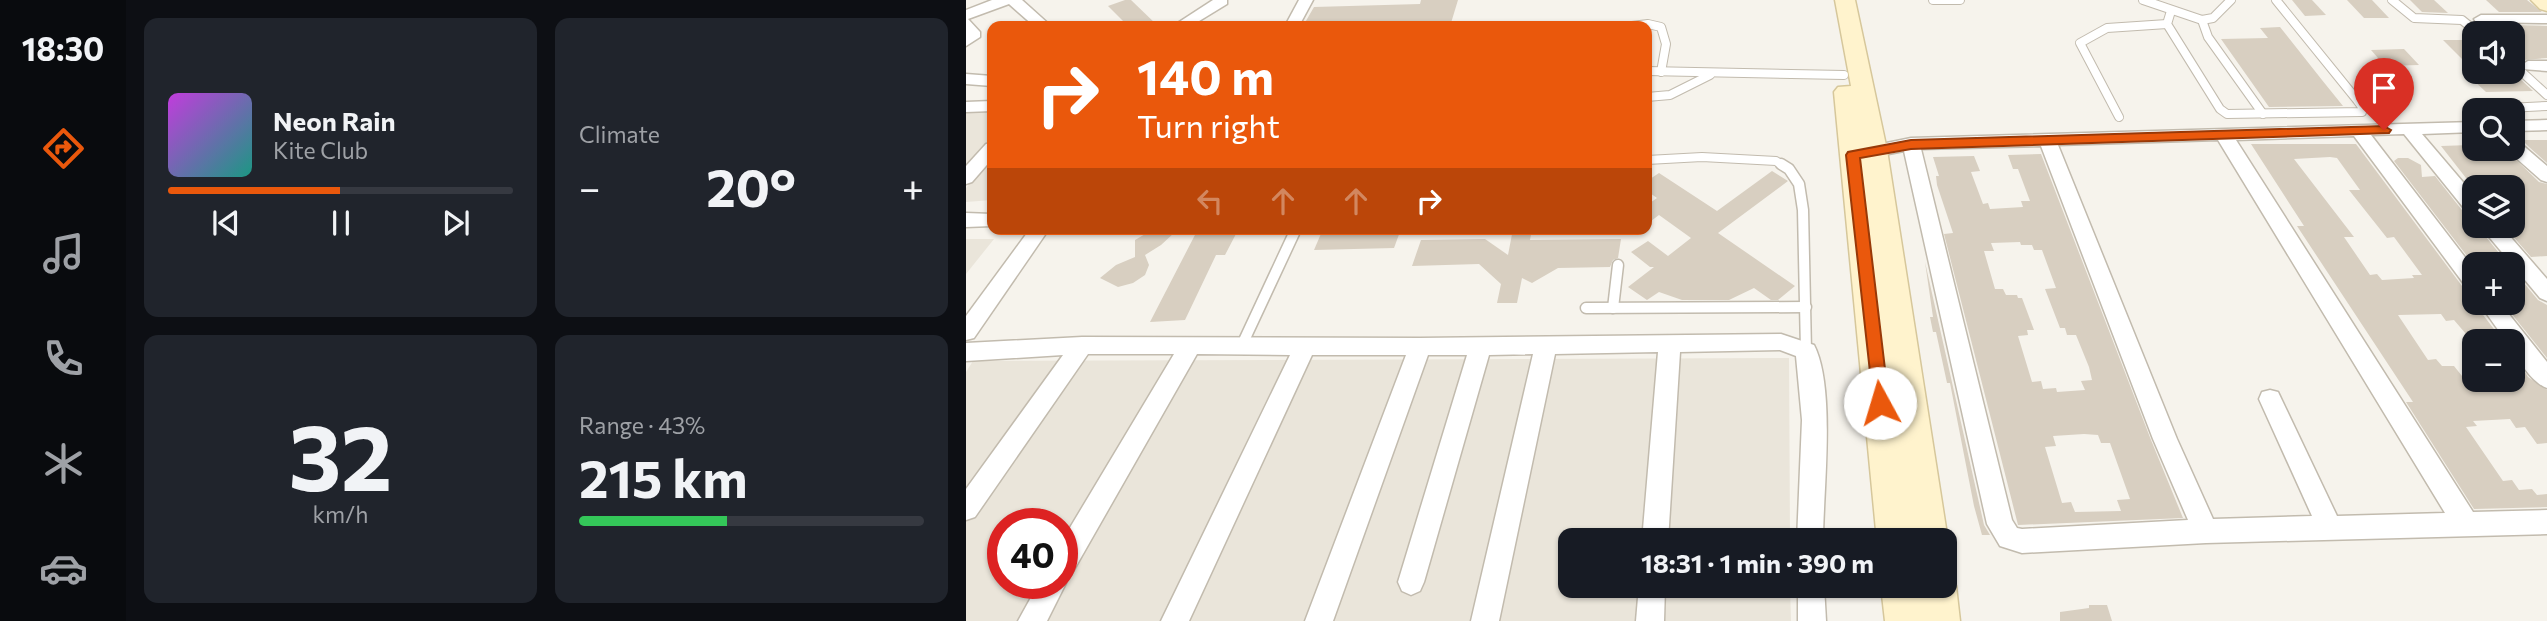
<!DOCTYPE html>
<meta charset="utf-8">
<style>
body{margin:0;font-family:Commissioner,sans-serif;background:#20242c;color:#f1f3f6;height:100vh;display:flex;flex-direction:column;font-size:26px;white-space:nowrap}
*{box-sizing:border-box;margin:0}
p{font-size:23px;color:#9ea1a6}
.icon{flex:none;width:38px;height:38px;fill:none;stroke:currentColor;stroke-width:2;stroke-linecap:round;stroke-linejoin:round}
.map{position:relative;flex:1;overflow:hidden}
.panel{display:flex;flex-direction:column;gap:18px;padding:18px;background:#0d0f14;width:840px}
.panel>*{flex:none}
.hud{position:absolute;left:21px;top:21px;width:665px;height:214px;border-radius:14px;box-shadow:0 2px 5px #0004;background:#ea580c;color:#fff;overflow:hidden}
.buttons{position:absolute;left:1496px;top:21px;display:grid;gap:14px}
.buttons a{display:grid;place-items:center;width:63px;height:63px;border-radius:14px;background:#171b24;box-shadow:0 2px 5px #0004;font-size:35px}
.speed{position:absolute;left:21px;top:508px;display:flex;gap:14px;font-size:35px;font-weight:700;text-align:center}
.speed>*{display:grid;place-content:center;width:91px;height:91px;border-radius:50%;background:#171b24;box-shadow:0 2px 5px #0004;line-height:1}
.speed .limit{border:10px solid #d22;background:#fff;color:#111}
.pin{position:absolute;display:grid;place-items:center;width:60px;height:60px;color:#fff;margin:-72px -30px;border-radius:50% 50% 50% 0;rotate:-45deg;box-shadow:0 0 7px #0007}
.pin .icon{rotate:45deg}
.me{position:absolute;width:77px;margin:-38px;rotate:354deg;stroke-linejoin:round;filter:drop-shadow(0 0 5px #0008)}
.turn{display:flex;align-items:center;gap:24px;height:147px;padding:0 35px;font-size:32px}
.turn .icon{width:91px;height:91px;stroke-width:2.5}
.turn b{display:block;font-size:49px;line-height:60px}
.lanes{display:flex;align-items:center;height:66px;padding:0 35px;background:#0003;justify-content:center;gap:35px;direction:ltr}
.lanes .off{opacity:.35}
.big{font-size:52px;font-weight:700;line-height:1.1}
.panel .card{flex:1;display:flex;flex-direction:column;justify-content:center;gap:10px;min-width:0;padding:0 24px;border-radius:14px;background:#20242c}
.panel .dial{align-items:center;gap:0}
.dial b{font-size:91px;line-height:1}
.song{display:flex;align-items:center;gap:21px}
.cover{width:84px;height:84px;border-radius:10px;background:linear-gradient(135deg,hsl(290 70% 55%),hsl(170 70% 35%))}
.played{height:7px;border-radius:4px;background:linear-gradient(90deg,#ea580c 50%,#363941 50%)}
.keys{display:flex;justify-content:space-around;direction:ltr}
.heat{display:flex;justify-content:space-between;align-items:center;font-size:38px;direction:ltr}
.charge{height:10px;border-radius:5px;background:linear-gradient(90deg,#34c759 43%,#363941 0)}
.panel .tiles{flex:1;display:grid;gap:18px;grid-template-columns:repeat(2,1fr)}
.trip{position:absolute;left:592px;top:528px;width:399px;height:70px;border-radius:14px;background:#171b24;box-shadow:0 2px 5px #0004;font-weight:700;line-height:70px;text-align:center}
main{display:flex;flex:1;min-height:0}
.tabs{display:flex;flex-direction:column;width:126px;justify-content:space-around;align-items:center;background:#090b0e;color:#9ea1a6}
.tabs .icon{width:49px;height:49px}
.tabs .on{color:#ea580c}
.tabs b{font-size:32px;color:#f1f3f6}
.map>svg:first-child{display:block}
.residential{fill:#eae5da;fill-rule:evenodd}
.building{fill:#d8cfc1;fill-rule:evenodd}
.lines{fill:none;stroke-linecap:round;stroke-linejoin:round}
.lane-far1-casing{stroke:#c2bbae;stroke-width:10}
.lane-casing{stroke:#c2bbae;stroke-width:13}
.street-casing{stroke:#c2bbae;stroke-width:3}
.secondary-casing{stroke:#d6c79b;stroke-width:3}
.lane-far1{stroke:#fff;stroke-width:8}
.lane{stroke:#fff;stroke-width:10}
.street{fill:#fff;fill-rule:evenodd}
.secondary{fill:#fff3cd;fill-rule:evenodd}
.route{fill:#ea580c;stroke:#983908;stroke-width:2}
</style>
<main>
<nav class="tabs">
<b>18:30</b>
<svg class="icon on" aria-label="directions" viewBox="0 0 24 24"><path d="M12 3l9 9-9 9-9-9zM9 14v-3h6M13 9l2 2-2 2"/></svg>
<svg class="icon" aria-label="music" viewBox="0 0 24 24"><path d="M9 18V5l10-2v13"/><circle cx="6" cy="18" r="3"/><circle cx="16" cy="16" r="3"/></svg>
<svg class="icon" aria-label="phone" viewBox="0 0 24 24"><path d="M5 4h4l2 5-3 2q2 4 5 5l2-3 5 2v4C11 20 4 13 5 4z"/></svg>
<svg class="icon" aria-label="climate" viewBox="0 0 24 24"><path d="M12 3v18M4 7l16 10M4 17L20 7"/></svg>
<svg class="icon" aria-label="car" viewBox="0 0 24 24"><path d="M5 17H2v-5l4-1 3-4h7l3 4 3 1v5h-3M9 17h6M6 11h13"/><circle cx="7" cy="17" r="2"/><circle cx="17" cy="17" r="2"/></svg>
</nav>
<section class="panel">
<div class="tiles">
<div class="card">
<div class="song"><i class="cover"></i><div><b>Neon Rain</b><p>Kite Club</p></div></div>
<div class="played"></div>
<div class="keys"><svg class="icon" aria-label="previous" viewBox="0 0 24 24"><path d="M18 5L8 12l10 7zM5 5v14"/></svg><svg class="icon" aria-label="pause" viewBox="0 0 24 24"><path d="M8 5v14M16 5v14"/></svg><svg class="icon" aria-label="next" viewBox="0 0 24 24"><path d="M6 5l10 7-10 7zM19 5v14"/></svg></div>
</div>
<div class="card"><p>Climate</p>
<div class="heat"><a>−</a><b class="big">20°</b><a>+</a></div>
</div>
<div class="card dial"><b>32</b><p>km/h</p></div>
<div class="card"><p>Range · 43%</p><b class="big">215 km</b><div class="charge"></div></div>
</div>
</section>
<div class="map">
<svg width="1581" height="621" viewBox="0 0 1581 621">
<rect width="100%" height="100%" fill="#f6f3ec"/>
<!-- residential -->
<g class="residential">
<path d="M26 111V200L0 202V188L12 174H0V112Z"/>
<path d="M0 239H28L0 274Z"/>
<path d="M823 358 824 541H604V586H824L825 621H0V372L7 361ZM37 523H96V583H37Z"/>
</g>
<!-- building -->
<g class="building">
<path d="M159 0H165L192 26H162L142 6Z"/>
<path d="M455 0H492L485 23 337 26 348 7 454 4Z"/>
<path d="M1326 0H1346L1360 15 1339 16Z"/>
<path d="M1381 0H1406L1423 18H1398Z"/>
<path d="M1444 0H1468L1482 13 1456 12Z"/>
<path d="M1520 0H1561L1576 12H1533Z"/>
<path d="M1547 25 1581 26V58L1558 60 1547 50Z"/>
<path d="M1314 27 1356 80 1377 106 1303 107 1255 39 1302 38 1294 28Z"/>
<path d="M1477 40H1508V71Z"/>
<path d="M1438 49 1453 65 1419 66 1405 50Z"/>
<path d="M1550 75 1567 91 1520 92 1504 77Z"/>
<path d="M1556 140H1581V163L1563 147Z"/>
<path d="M1285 144H1390L1499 290 1508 292V303L1537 341H1506L1488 320 1480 321 1475 314 1432 315 1462 360 1470 359 1476 366H1488L1496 376 1508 375V380H1547V353L1562 377 1581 390V443L1571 444 1559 427 1550 428 1544 419 1507 421 1511 426 1500 427 1537 481 1546 480 1553 490 1566 489 1571 495 1581 494V507L1508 509 1440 402H1447L1331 226H1338ZM1364 157 1371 158 1394 190H1383L1421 238 1428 237 1456 275H1446L1448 278 1416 280 1411 274 1404 275 1378 237H1388L1328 159Z"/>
<path d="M1504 145 1507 149H1539L1573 182 1581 184V256L1565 257 1538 226H1547V187H1507L1475 146Z"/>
<path d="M1075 154 1185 440 1217 518 1052 525 978 234 987 233 971 185 970 176H973L967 157 1008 156 1014 171 1005 172 1017 204 1022 203 1024 209 1057 207 1055 201H1064L1052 169H1047L1042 155ZM1054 242 1055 245H1066L1068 250H1076L1090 288 1079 289 1094 328H1099L1101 335H1110L1123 367 1126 380 1115 381 1119 390 1091 392 1090 388 1077 389 1075 381 1066 382 1052 336 1062 335 1061 330H1068L1056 298H1052L1051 295H1040L1037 289H1029L1018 251H1028L1025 243ZM1118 434 1132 435 1135 443H1144L1164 499 1151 500 1155 511 1109 512 1105 502 1096 503 1079 447 1090 446 1087 436Z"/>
<path d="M1432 158H1442L1455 165 1456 177 1469 176 1499 214 1508 218V226H1511L1542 264 1508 265 1428 161Z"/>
<path d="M806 171 822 181 752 233 829 286 812 300H805L788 288 763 300H716L693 292 681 300 662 287 688 267H684L665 252 682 241 702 256 725 238 693 215 681 224V205L691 198 681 191V181L693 173 751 211Z"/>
<path d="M357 229H435L428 248 348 250Z"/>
<path d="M547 229H566L564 240 655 239 652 258 647 260 644 267 592 268 566 283 556 278 551 303H531L535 284 513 264 446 266 455 240 519 239 542 255Z"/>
<path d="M186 230 208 233 195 245 179 255 183 265 179 275 167 283 152 287 134 278 150 265 169 257V240Z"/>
<path d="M271 232 259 255H250L219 320 184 322 230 233Z"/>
<path d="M959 262 1018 525 1024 535H1016L1008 506 984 383H981L970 332H967L964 317H967Z"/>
<path d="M1547 270 1572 300 1581 305V358L1537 303H1547Z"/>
<path d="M1123 605H1141L1146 621H1094V612L1123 608Z"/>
</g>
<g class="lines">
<!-- lane-far1 casing -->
<g class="lane-far1-casing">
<g id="lane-far1">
<path d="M967 0H994"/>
<path d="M1177 0 1236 20 1247 18 1265 0"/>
<path d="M1426 0 1448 18 1496 20 1512 33"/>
<path d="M1205 11 1201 24 1254 109 1261 114 1396 112 1397 108 1391 100 1310 0"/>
<path d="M1236 20 1242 37 1297 114"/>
<path d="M666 26 682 24 695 27 700 44 695 72"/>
<path d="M1547 64 1581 95"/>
<path d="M681 71 878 75"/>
<path d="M681 97 704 95 744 75"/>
<path d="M1522 109 1581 106"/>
<path d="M1153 117 1114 43 1141 28 1201 24"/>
<path d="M681 160 736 157 810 161 817 166"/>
</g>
</g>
<!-- lane casing -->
<g class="lane-casing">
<g id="lane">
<path d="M815 164 823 169 833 184 837 210 840 351"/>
<path d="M620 308 840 307"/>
<path d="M647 308 652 265"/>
<path d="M275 347 330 229"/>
</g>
</g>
<!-- street casing -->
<g class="street-casing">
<g id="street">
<path d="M26 0H56L85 26H68L43 4 2 19 14 32V37L0 46V10Z"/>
<path d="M247 0H261V4L225 26H207Z"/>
<path d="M333 0H347L333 26H319Z"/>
<path d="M1515 15H1581V23L1510 22 1508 19Z"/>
<path d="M1562 61H1581V71L1556 69 1554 66Z"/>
<path d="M0 74 26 76V86L0 84Z"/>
<path d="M26 101V111L0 112V102Z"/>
<path d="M1581 120V130L1547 131V121Z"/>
<path d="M1508 122V132L1456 134 1508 195V213L1501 212 1438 134 1405 135 1508 269V290L1501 288 1388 136 1270 140 1507 512 1581 510V534L1240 543 1056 553 1034 546 1021 524 938 151 892 160 886 158 883 154 886 150 945 138ZM1252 140 1479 513 1371 516 1312 392 1304 390 1296 392 1293 399 1346 516 1247 519 1211 439 1092 145ZM1075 146 1187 439 1222 520 1056 529 1051 528 1046 520 955 149Z"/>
<path d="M1547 140 1553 142 1581 166V182L1575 180 1541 150 1547 149Z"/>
<path d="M26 143V159L6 182 0 184V166L20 144Z"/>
<path d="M0 213 26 214V226L0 227Z"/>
<path d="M1514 226H1535L1581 279V301L1574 298Z"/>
<path d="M64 229H83L8 338 0 340V316Z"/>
<path d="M1513 303H1534L1581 362V388C1566 383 1547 356 1547 341H1540Z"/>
<path d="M815 334 848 345C870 388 857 490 857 541H831L836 420 830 356 814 350 714 352 702 541H676L692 352 589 354 533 621H505L567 354 523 355 458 582 454 591 445 595 436 591 432 582 501 355H462L367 621H339L440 355H346L223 621H195L324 355 231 354 105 575 98 578 100 583 81 621H52L73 583H96V541L208 354H122L9 517 0 520V489L97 355 0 361V343L116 337 454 338Z"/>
<path d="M673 586H699L698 621H670Z"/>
<path d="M832 586H858L860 621H832Z"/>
</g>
</g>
<!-- secondary casing -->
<g class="secondary-casing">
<g id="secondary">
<path d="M869 0H889L921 150 982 541 978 550V541H911L868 92 872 87 885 86Z"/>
<path d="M1565 0H1581V11L1574 9Z"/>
<path d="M978 571 984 573 990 586 994 621H919L915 586H978Z"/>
</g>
</g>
<!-- lane-far1 -->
<use href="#lane-far1" class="lane-far1"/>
<!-- lane -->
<use href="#lane" class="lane"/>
<!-- street -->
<use href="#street" class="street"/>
<!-- secondary -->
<use href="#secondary" class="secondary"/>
</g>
<!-- route -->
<path class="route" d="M1418 126 1425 130 1423 133 945 149 894 158 923 403 920 408H908L880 155 882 152 945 140Z"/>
</svg>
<div class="buttons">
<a><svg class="icon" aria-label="sound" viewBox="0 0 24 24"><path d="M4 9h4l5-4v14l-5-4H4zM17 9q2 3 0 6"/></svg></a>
<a><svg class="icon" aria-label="search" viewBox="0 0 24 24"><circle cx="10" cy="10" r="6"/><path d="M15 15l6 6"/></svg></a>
<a><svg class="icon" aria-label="layers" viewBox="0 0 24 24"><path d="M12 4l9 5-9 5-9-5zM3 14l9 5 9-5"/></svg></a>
<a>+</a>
<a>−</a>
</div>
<div class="speed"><div class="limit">40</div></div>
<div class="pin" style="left:1418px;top:130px;background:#d93025"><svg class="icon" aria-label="arrive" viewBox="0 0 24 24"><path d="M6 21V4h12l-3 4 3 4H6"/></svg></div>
<svg class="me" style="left:914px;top:403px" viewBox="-20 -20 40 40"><circle r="19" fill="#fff"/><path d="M0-13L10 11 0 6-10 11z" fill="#ea580c"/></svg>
<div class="trip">18:31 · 1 min · 390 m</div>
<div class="hud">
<div class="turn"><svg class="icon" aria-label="right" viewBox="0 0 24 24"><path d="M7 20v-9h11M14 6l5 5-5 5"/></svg><div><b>140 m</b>Turn right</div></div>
<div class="lanes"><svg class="icon off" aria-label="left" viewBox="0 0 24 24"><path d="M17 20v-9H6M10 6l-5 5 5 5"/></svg><svg class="icon off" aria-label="ahead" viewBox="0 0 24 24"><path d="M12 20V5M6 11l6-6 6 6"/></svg><svg class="icon off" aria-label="ahead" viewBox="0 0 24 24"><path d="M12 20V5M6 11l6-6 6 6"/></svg><svg class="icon" aria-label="right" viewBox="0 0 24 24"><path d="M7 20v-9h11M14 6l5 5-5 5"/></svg></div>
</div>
</div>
</main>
